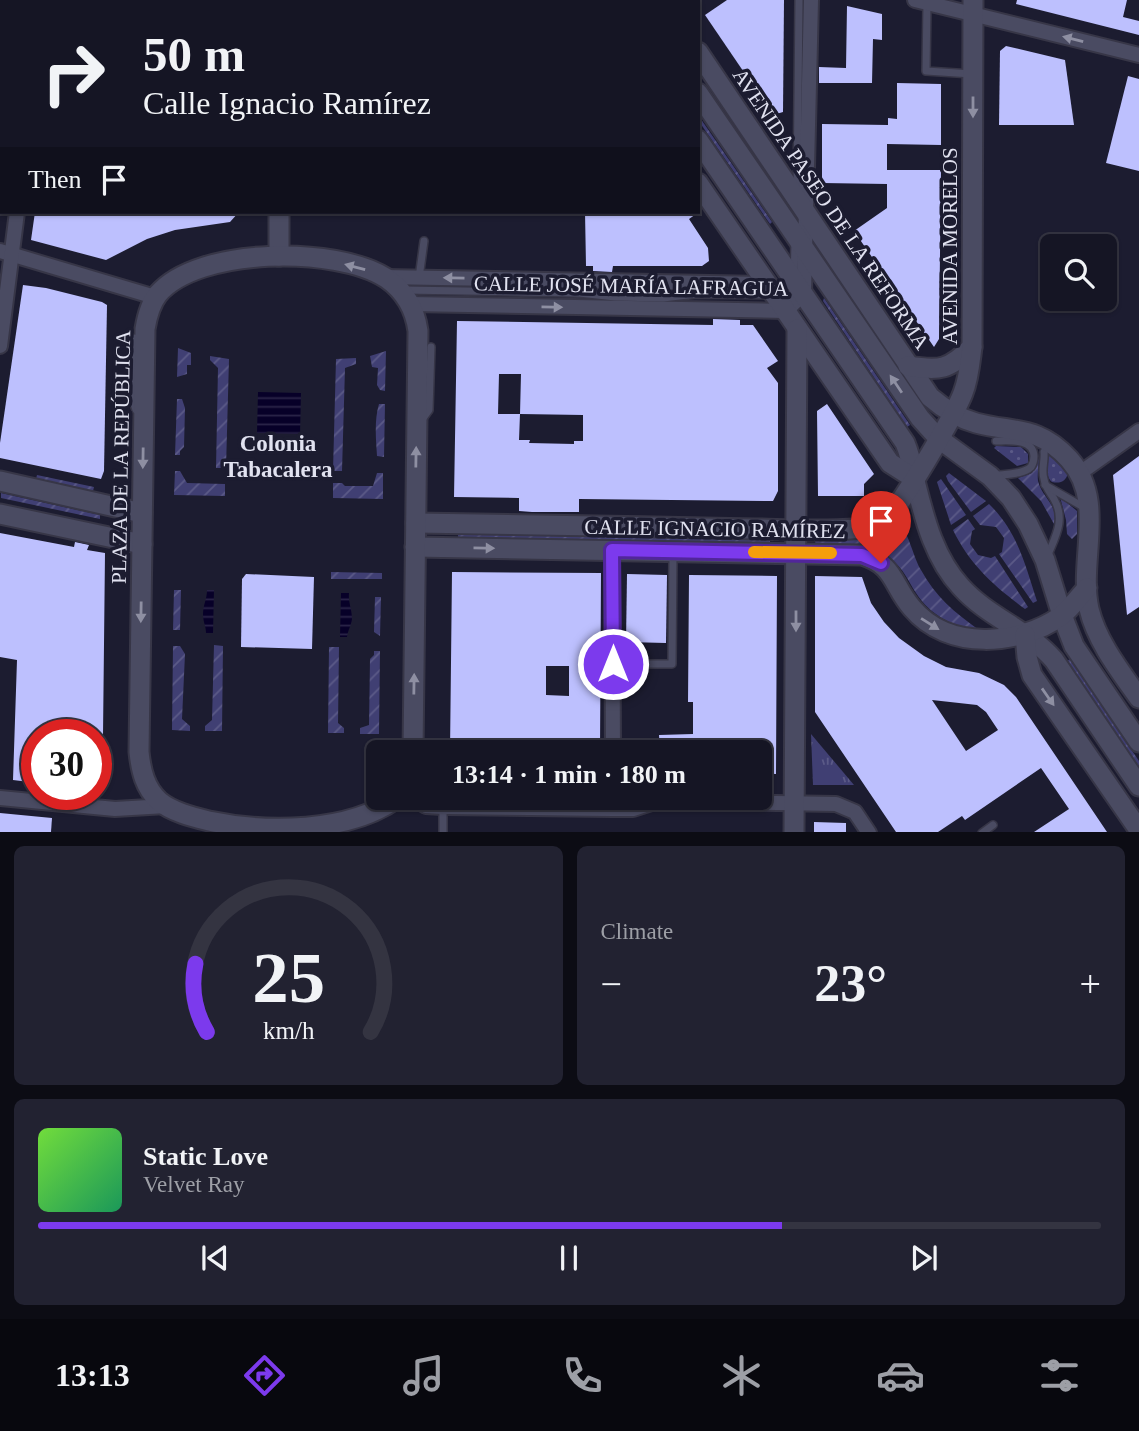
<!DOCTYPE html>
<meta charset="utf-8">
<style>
body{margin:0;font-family:Georgia,serif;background:#222231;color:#f1f3f6;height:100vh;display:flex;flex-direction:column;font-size:26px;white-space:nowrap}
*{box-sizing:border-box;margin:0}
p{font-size:23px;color:#9d9fa6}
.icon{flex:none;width:38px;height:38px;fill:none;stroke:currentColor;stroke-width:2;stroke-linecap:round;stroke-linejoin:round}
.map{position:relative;height:832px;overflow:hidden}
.sheet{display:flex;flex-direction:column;gap:14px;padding:14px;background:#0c0c14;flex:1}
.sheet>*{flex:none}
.guide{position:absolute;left:0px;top:0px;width:700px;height:214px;box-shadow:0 2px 5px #0004,0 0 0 2px #343441;background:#151524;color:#f1f3f6;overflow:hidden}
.fabs{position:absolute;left:1040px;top:234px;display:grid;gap:14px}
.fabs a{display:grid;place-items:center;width:77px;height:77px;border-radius:10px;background:#151524;box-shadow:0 2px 5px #0004,0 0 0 2px #343441;font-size:35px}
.speed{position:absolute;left:21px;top:719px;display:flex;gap:14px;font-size:35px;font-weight:700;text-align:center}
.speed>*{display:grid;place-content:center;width:91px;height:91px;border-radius:50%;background:#151524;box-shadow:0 2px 5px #0004,0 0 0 2px #343441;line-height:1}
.speed .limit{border:10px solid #d22;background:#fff;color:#111}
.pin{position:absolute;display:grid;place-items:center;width:60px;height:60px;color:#fff;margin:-72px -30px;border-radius:50% 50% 50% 0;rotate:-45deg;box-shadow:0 0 7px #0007}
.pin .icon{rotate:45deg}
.me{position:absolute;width:77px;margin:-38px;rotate:0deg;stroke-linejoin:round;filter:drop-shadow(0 0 5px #0008)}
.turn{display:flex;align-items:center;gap:24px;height:147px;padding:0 28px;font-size:32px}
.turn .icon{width:91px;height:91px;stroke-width:2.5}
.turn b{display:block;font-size:49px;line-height:60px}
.then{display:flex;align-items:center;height:66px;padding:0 28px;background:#0003;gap:14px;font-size:26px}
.big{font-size:52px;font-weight:700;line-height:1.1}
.sheet .widget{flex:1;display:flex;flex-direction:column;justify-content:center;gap:10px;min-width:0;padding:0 24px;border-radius:10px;background:#222231}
.sheet .dial{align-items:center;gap:0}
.dial svg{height:182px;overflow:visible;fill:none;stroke:#343441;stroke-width:7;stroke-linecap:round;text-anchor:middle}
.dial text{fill:#f1f3f6;stroke:none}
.song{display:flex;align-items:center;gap:21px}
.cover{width:84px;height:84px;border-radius:10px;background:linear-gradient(135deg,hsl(100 70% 55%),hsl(150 70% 35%))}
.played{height:7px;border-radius:4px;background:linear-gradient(90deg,#7c3aed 70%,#343441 70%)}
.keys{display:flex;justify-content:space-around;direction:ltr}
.heat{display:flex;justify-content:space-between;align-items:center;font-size:38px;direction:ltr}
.sheet .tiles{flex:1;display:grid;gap:14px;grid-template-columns:1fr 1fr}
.widget:last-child{grid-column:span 2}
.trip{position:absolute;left:366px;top:740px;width:406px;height:70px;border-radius:10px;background:#151524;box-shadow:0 2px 5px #0004,0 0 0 2px #343441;font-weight:700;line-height:70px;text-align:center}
.menu{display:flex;height:112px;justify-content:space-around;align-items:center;background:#08080e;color:#9d9fa6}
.menu .icon{width:49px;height:49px}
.menu .on{color:#7c3aed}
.menu b{font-size:32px;color:#f1f3f6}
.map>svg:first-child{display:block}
.grass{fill:url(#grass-dots)}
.park{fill:url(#park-tufts)}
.garden{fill:url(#garden-furrows)}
.water{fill:url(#water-rules)}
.building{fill:#bdc0fe;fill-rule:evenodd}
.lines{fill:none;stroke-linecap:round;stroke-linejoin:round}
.lane-casing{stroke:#373647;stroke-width:10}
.street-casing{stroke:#373647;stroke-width:18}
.secondary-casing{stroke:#373647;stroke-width:23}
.lane{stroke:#4a4b62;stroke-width:7}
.street{stroke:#4a4b62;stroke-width:14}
.secondary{stroke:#4a4b62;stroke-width:19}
.oneway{fill:#8e8fa2}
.route-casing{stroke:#51269a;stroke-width:18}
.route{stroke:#7c3aed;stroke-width:12}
.slow{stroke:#f59e0b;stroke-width:12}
.labels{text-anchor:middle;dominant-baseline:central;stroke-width:7;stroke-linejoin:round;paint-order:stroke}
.street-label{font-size:21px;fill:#e1e2f0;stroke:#1c1c30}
.neighbourhood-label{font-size:23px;font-weight:bold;fill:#e1e2f0;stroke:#1c1c30}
</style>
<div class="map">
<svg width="1139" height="833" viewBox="0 0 1139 833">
<defs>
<pattern id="grass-dots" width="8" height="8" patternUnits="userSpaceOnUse" patternTransform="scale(1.75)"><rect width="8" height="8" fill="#403f73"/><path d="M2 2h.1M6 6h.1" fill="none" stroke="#5b5a87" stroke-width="1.8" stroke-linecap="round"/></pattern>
<pattern id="park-tufts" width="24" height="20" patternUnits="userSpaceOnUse" patternTransform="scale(1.75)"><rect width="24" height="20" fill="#403f73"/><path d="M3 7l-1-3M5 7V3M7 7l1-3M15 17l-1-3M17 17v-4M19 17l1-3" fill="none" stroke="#5b5a87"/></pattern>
<pattern id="garden-furrows" width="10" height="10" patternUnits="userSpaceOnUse" patternTransform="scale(1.75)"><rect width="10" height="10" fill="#403f73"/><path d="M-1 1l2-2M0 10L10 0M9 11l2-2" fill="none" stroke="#5b5a87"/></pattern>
<pattern id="water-rules" width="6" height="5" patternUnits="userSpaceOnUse" patternTransform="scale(1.75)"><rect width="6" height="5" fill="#070028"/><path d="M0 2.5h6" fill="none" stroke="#2b2548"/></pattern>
</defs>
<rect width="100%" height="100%" fill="#1c1c30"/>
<!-- grass -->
<g class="grass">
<path d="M996 446 1021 447 1028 454V463L1017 466 994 448Z"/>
<path d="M1049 450 1068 473C1066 481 1061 484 1052 482 1043 474 1051 463 1047 452Z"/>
</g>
<!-- park -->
<path class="park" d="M811 734 854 785H813Z"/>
<!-- garden -->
<g class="garden">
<path d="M698 115 772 222 770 224 698 120Z"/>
<path d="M824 298 910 425 907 427 823 301Z"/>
<path d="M178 348 191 353V365H187V374L177 377Z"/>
<path d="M386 351 385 391 380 390 377 385 378 368 372 367 370 356Z"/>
<path d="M210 356 229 359 226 468H216L218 368 210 360Z"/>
<path d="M356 358V364L345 368 342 471H333L336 359Z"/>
<path d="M177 399H182L185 408 184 447 180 451V455H175Z"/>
<path d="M379 404H385L384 457 377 456C376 440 374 420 379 404Z"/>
<path d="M1039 458C1039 465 1037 473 1038 481 1042 498 1059 505 1054 524L1041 501 1018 478 1032 473Z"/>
<path d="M175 471H180L187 483 225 484V496L174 495Z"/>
<path d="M377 473H383V499L333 498V483H342L345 486H373Z"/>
<path d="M949 473 986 501 971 512 948 481 946 476Z"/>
<path d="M37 475 94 487 93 491 36 479Z"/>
<path d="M941 479 966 515 951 525 937 482Z"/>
<path d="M1 493 100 515V519L1 498Z"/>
<path d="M1060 497 1077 511V534L1072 539 1067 534 1066 520Z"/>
<path d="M989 504C1018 532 1025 565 1037 601L1033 603 999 554 1002 552 1004 538 996 527 980 525 973 516Z"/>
<path d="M968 519 975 529 972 531 970 544 978 555 991 558 995 556 1028 607 1025 609C994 586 970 565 953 530Z"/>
<path d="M900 525C908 531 914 559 921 570 935 596 955 613 979 630 954 628 930 615 916 593 908 581 903 567 890 559 877 551 833 548 815 545L816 536 884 532Z"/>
<path d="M458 534 770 536V543L458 541Z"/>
<path d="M331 572 382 573V579H331Z"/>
<path d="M174 590H181L180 630H173Z"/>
<path d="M375 597H381L380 636 374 632Z"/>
<path d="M214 645 223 646 222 731H205V726L212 720Z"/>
<path d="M173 646H180L185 654 182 719 190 726V731L172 730Z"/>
<path d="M329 647H339L338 723 344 728V733H328Z"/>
<path d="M374 651H380L379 734H360V728L369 725 370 659 374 655Z"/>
<path d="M1070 659 1139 761V767L1067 661Z"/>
</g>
<!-- water -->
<g class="water">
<path d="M258 392 301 393 300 434 257 433Z"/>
<path d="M207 590H214L213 633H206C206 626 203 622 203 614 203 605 207 599 207 590Z"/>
<path d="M341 593H349C348 602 352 609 352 619 351 626 348 630 347 637H340Z"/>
</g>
<!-- building -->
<g class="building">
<path d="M727 0H784L783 112 773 115 705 15Z"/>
<path d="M1017 0H1127L1123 17 1139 21V35L1016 4Z"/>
<path d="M847 6 882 14V40L873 39 872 83H819V67L846 68Z"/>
<path d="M1006 46 1065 60 1074 125H999L1000 51Z"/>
<path d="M1128 76 1139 79V171L1106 163Z"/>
<path d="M897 83 941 84V145L887 144V170H941L939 339 934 347 854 231 887 208V184L822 183V124L888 125V118L897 119Z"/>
<path d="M35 212H239L230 222 175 230 147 239 106 260 31 240Z"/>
<path d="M585 212H699L689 219 708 248 709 261 702 266H613L612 272 593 271V266H586Z"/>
<path d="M23 285 46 288 102 302 107 305 104 471 101 479 0 458V443Z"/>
<path d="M713 319 740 320V325H753L778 361 767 368 778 383V491L773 501 579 499V512H532L519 511V498L454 497 457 321 713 325ZM499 374H521L520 414H498ZM520 414 583 415V441H574V444L529 443 530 440H519Z"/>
<path d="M827 404 874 474 864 484V496H818L817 411Z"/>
<path d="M1139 456V607L1127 615 1113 475Z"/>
<path d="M0 533 74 547 75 542 89 545 87 550 105 553 103 735H37V783L13 780 17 660 0 657Z"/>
<path d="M452 572 601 573 600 752H450ZM546 666H569V696L546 695Z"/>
<path d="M246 574 314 577 312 649 241 647 242 579Z"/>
<path d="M627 574 667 575 666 643 626 642Z"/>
<path d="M689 575 777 576 776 774 760 773V752H660L659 735 693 734V702H688Z"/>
<path d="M815 576 862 577 871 603 884 622 899 638 924 656 946 667 979 673 1004 685 1016 697 1107 832H1034L1069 809 1041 768 965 820 962 816 938 832H896L815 712ZM932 700 977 705 986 712 998 730 966 751Z"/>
<path d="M0 813 52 818 51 832H0Z"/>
<path d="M814 822 846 823V832H814Z"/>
</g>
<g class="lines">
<!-- lane casing -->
<g class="lane-casing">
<g id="lane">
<path d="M927 3 926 71 972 74"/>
<path d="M797 192 799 0"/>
<path d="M419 278 424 241"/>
<path d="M404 290 579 293 615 297 663 298 696 294 775 295 794 280 795 242"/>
<path d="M134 338 133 401 136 410"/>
<path d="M421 421 429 410 431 347"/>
<path d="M1044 452C1045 461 1041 470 1044 479 1045 487 1050 492 1054 499 1066 520 1055 537 1047 557"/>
<path d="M992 476C1003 474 1023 475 1031 467 1033 464 1034 459 1034 456 1033 438 1009 441 996 441"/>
<path d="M1045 485 1087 509"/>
<path d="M613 664H672L673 555"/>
<path d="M443 833V807"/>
<path d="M982 833 993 825"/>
</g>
</g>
<!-- street casing -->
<g class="street-casing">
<g id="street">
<path d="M915 0 1139 55"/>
<path d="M44 2V0"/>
<path d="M0 129H2"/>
<path d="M0 251 155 297"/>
<path d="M384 277 767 284"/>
<path d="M410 304 786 311 804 293 811 0"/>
<path d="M0 346 17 212"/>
<path d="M1080 473 1139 431"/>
<path d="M612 550 613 752"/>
<path d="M0 798 115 809 166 806"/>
<path d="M412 798 426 806 443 807 613 809H633L658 801 836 804 855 812 869 833"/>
</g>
</g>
<!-- secondary casing -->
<g class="secondary-casing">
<g id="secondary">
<path d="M573 0 574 2"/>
<path d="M602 0 604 2"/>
<path d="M634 0 635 2"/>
<path d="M663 0 664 2"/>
<path d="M282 2V0"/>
<path d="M698 52 930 397C944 409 958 418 976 423 1014 433 1038 425 1069 459 1107 501 1078 560 1089 609 1097 642 1120 671 1139 698"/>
<path d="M698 93 920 418 938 438 990 476 1011 498 1028 524 1045 560 1062 615 1074 646 1139 742"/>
<path d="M698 140 905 443C911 457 913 470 916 485 925 521 935 559 961 587 988 617 1028 630 1054 660L1139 786"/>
<path d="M698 183 890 463 915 479"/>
<path d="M279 256V212"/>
<path d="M908 366C940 371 949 370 972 347"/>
<path d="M0 481 142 513"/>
<path d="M0 514 142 544"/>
<path d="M416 523C529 524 642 527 755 529 782 529 862 534 882 523 896 516 956 412 963 393 969 378 970 362 972 347L973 0"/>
<path d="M415 547 862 555C895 565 892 585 912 608 948 651 1019 646 1061 616 1071 608 1079 597 1087 588"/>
<path d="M1025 635 1027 657 1032 675 1139 830"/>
<path d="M397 798C349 833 266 833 209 821 193 817 172 812 159 801 145 788 141 771 139 752L145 329C147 317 150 304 158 294 198 247 336 246 386 278 405 291 415 309 418 331L413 752"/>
<path d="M794 833 797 329"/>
</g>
</g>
<!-- lane -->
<use href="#lane" class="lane"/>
<!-- street -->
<use href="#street" class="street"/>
<!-- secondary -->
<use href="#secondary" class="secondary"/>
</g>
<!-- one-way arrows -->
<defs><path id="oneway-solid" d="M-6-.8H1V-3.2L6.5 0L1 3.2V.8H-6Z" transform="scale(1.75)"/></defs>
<g class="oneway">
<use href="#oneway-solid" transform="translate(1073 39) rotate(-166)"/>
<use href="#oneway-solid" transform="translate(973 107) rotate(90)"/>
<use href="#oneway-solid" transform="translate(355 267) rotate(-165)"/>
<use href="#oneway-solid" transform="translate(454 278) rotate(-179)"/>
<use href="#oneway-solid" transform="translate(552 307) rotate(1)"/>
<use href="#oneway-solid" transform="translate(896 384) rotate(-124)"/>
<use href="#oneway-solid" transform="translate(416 457) rotate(-89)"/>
<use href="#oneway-solid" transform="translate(143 458) rotate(91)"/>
<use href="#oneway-solid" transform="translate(484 548) rotate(1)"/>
<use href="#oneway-solid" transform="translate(141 612) rotate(91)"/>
<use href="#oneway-solid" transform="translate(796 621) rotate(90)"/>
<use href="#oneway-solid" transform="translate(930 624) rotate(32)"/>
<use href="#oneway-solid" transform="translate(414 684) rotate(-89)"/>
<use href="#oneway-solid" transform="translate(1048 697) rotate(55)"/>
</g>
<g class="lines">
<!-- route casing -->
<g class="route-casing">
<path id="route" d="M613 664 612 550 862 555 881 563"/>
</g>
<!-- route -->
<use href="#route" class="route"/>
<!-- slow -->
<path class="slow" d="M754 552 831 553"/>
</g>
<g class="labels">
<!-- street labels -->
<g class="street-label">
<text transform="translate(831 209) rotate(56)">AVENIDA PASEO DE LA REFORMA</text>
<text transform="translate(950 246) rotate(-90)">AVENIDA MORELOS</text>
<text transform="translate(631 286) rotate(1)">CALLE JOSÉ MARÍA LAFRAGUA</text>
<text transform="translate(121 457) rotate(-89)">PLAZA DE LA REPÚBLICA</text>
<text transform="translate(715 529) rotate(1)">CALLE IGNACIO RAMÍREZ</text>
</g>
<!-- neighbourhood labels -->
<g class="neighbourhood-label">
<text x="278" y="443">Colonia<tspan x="278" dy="26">Tabacalera</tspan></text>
</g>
</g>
</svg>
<div class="fabs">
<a><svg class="icon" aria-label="search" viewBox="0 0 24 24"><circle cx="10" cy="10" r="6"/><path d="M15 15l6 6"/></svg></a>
</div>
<div class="speed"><div class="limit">30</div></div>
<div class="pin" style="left:881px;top:563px;background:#d93025"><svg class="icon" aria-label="arrive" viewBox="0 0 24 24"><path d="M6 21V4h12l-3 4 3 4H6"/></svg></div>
<svg class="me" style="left:613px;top:664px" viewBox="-20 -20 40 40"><circle r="17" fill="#7c3aed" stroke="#fff" stroke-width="3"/><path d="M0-11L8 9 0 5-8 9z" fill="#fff"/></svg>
<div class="trip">13:14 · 1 min · 180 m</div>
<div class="guide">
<div class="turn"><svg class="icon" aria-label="right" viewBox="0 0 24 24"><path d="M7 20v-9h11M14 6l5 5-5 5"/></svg><div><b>50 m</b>Calle Ignacio Ramírez</div></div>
<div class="then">Then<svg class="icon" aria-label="arrive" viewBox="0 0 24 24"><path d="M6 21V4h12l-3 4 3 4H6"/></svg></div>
</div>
</div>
<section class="sheet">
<div class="tiles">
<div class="widget dial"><svg viewBox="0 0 100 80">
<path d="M14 69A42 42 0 1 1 86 69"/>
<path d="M14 69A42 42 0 0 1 9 39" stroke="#7c3aed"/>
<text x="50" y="56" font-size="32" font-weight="700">25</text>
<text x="50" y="72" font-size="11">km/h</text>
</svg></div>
<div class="widget"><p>Climate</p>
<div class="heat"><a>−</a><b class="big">23°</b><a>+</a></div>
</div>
<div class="widget">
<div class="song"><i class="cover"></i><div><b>Static Love</b><p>Velvet Ray</p></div></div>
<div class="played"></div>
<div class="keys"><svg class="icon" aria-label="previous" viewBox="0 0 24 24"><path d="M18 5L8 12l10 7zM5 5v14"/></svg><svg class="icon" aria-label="pause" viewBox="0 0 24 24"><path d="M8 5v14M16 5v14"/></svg><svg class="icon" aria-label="next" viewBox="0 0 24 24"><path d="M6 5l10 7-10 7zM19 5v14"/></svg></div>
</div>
</div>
</section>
<nav class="menu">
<b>13:13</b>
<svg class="icon on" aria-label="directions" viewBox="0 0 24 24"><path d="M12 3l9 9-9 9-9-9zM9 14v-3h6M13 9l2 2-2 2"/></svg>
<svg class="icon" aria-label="music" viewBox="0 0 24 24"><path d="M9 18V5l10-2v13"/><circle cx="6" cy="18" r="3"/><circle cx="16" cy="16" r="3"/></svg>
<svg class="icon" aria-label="phone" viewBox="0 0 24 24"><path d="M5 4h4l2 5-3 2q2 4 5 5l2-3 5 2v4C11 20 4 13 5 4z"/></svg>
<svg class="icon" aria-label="climate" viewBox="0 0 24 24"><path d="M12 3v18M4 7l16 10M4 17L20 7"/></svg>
<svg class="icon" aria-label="car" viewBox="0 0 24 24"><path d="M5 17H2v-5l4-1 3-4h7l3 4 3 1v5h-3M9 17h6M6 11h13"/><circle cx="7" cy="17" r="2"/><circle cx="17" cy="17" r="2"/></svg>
<svg class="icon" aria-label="filters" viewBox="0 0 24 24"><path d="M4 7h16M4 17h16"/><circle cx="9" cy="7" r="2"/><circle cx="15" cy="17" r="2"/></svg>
</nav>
